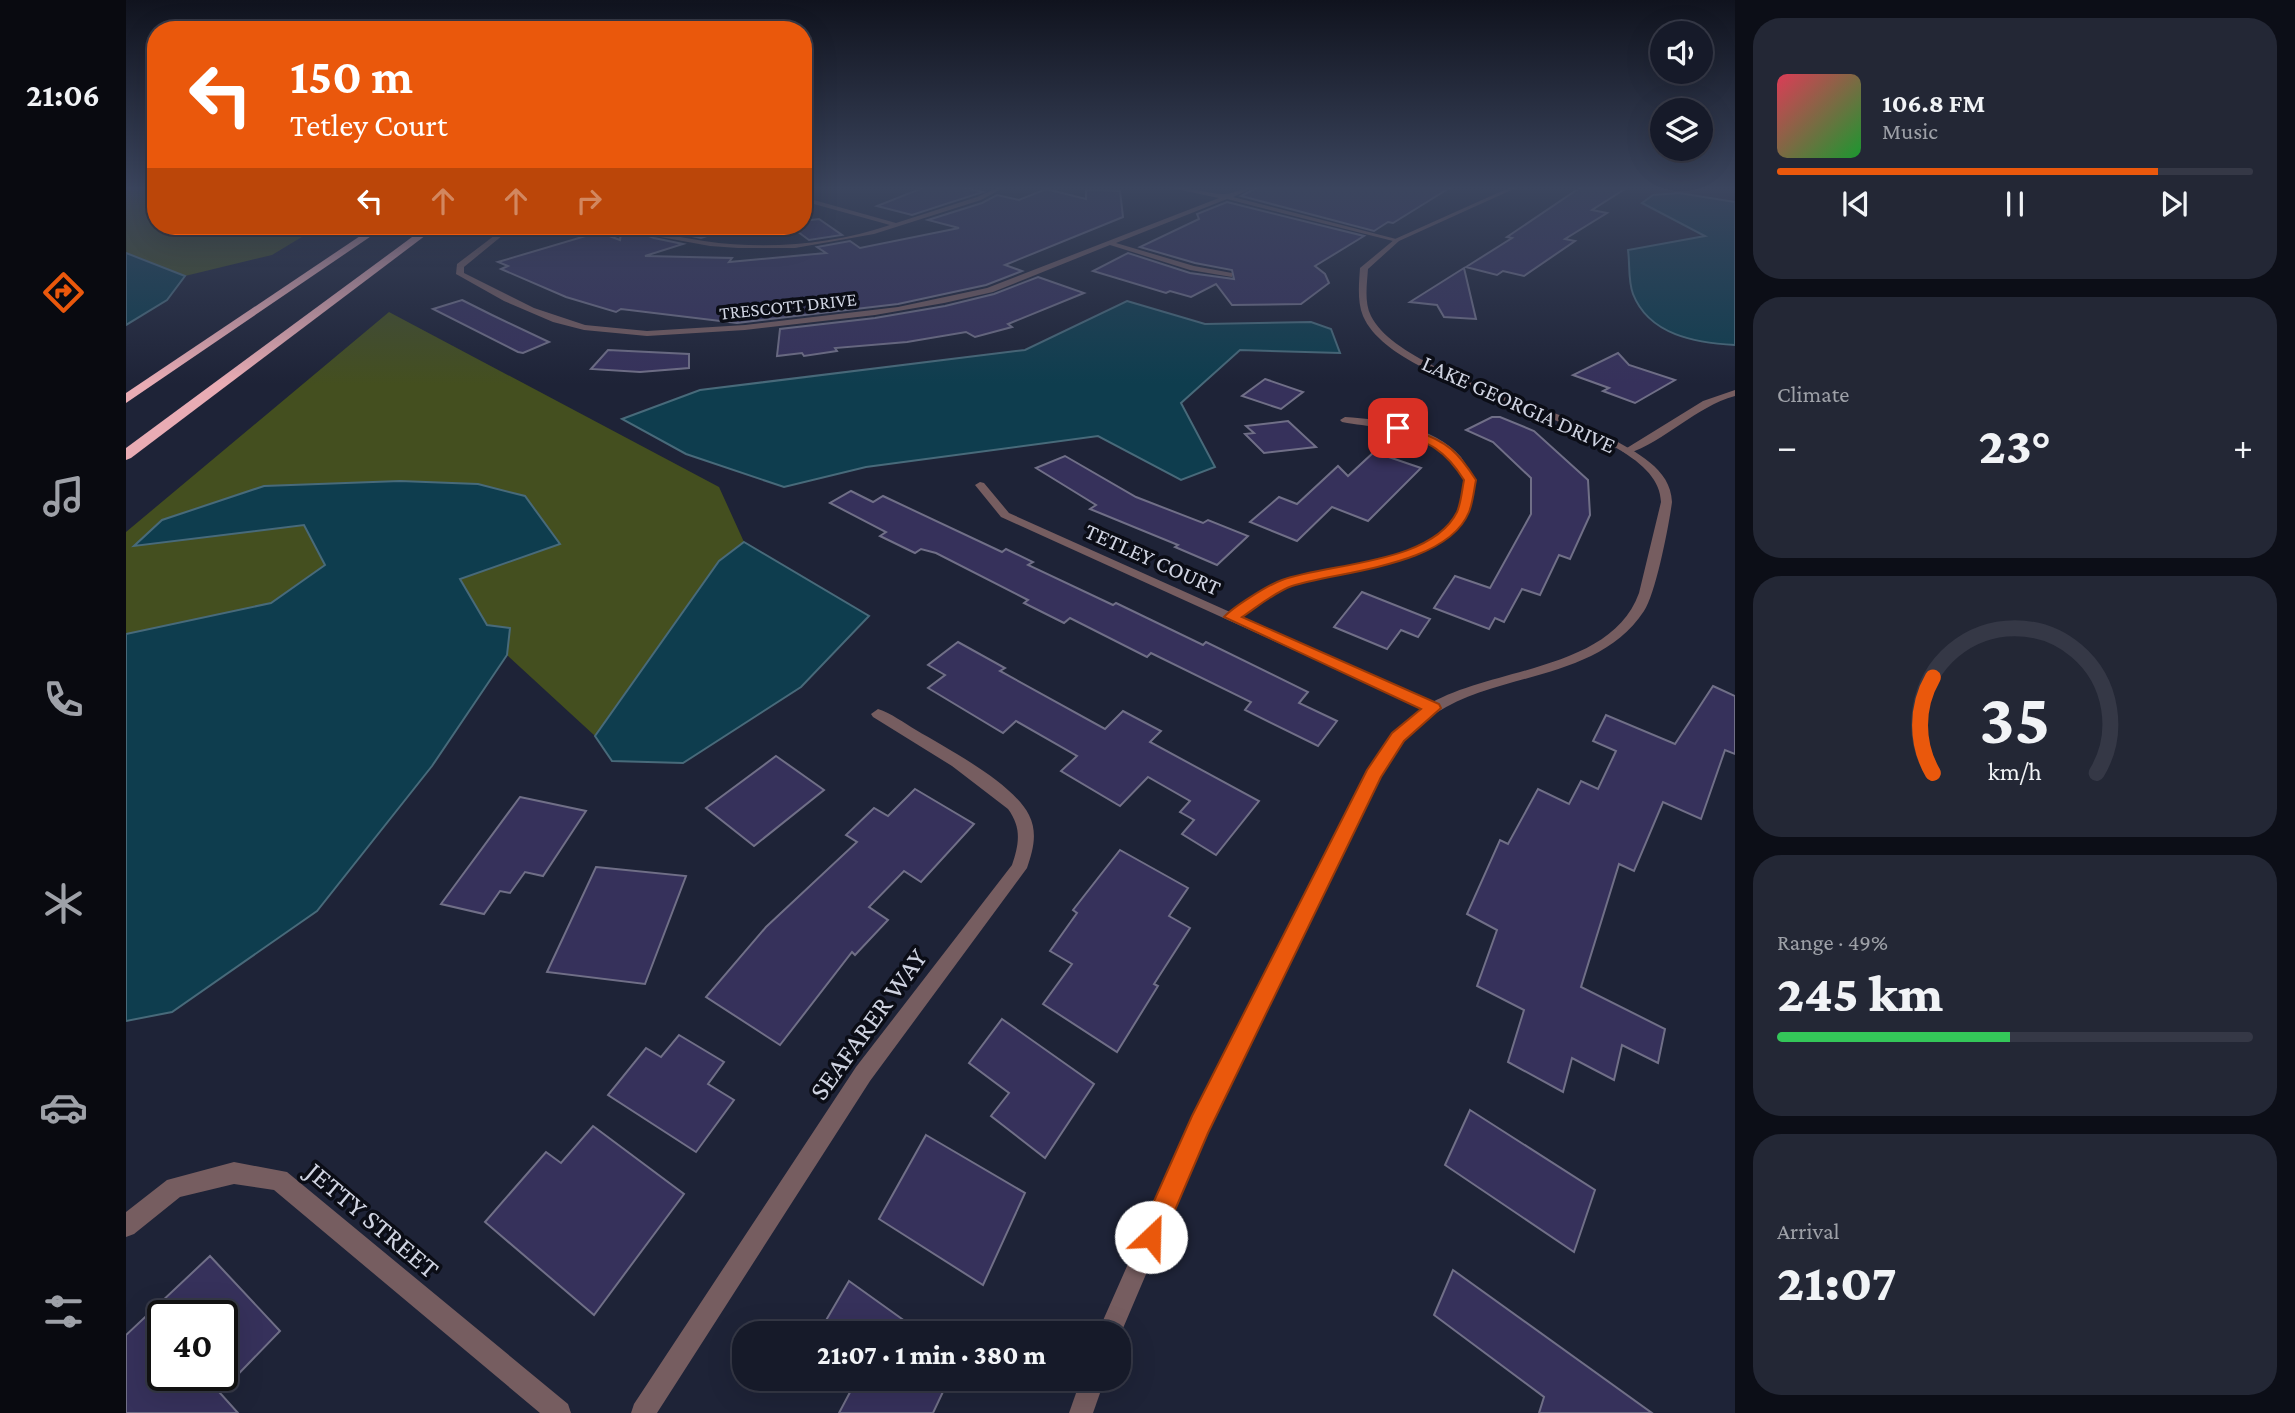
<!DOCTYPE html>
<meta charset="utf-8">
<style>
body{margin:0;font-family:"Crimson Pro",serif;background:#232735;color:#f1f3f6;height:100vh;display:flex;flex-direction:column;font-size:26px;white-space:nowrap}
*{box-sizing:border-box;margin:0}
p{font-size:23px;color:#9ea1a8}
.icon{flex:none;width:38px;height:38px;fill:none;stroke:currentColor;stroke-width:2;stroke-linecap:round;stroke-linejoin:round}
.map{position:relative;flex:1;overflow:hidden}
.details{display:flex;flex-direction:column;gap:18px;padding:18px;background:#0c0e17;width:560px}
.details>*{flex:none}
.hud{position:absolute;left:21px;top:21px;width:665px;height:214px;border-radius:28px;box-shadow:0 7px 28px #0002,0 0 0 2px #353846;background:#ea580c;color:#fff;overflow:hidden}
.controls{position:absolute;left:1524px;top:21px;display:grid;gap:14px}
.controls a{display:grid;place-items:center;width:63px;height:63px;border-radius:50%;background:#161a29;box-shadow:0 7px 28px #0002,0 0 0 2px #353846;font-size:35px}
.speed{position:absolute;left:21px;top:1300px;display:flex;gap:14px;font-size:35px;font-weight:700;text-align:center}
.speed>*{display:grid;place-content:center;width:91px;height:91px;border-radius:50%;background:#161a29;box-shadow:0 7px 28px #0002,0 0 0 2px #353846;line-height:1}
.speed .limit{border:4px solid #111;border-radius:10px;background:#fff;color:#111}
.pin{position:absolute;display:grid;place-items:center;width:60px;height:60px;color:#fff;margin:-30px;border-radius:14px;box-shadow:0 4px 10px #0006}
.me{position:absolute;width:77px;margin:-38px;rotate:24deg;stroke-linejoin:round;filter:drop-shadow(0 0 5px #0008)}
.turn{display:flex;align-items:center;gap:24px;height:147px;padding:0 28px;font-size:32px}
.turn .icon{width:91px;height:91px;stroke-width:2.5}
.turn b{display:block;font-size:49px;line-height:60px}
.lanes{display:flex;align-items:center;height:66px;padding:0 28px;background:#0003;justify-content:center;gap:35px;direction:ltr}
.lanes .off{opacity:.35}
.big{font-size:52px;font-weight:800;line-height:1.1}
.details .tile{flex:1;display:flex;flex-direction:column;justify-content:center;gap:10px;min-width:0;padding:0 24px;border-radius:28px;background:#232735}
.details .dial{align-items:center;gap:0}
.dial svg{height:182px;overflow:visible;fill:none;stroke:#353846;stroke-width:7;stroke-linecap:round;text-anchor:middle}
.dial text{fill:#f1f3f6;stroke:none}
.song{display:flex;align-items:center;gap:21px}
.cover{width:84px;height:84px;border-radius:10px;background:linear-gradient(135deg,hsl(350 70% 55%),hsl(130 70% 35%))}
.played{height:7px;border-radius:4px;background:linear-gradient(90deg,#ea580c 80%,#353846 80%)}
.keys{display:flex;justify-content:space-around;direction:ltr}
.heat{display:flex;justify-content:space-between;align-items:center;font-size:38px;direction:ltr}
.charge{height:10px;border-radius:5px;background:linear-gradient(90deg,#34c759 49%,#353846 0)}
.trip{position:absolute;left:606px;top:1321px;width:399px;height:70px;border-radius:28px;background:#161a29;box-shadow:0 7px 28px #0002,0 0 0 2px #353846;font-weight:800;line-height:70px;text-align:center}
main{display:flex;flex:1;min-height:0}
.menu{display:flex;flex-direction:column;width:126px;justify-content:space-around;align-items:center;background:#090a10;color:#9ea1a8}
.menu .icon{width:49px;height:49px}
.menu .on{color:#ea580c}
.menu b{font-size:32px;color:#f1f3f6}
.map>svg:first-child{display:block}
.forest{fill:#444f1f}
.water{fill:#0e3d4e;stroke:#486a7a;stroke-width:2}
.building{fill:#36315b;stroke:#706f87;stroke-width:2;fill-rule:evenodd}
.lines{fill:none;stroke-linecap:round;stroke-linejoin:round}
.minor{fill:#765d60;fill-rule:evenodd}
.tertiary{fill:#765d60;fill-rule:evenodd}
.motorway{fill:#e9acb4;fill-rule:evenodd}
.route{fill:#ea580c;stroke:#983908;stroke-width:2}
.labels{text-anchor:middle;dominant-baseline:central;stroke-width:7;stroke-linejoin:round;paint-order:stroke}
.far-street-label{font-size:19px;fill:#cfd3e1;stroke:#0b0d16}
.street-label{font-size:23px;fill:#cfd3e1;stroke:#0b0d16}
.near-street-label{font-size:28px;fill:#cfd3e1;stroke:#0b0d16}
</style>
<main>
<nav class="menu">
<b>21:06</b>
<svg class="icon on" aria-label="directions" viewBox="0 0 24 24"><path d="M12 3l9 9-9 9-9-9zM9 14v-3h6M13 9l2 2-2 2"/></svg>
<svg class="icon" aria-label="music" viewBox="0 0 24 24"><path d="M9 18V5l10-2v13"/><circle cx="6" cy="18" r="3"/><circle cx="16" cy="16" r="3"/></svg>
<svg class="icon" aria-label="phone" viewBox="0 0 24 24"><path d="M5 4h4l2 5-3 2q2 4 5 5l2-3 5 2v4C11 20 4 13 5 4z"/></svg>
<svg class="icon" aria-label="climate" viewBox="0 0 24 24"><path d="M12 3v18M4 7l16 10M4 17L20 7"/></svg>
<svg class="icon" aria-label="car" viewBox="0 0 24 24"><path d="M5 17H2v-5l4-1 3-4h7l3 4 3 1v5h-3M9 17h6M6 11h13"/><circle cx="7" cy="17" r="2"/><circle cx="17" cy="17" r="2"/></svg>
<svg class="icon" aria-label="filters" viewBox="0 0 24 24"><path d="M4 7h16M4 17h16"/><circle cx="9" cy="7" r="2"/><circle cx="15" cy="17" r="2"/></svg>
</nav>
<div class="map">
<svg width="1609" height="1413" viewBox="0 0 1609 1413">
<rect width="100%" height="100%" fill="#1e2337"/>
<!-- forest -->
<g class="forest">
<path d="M0 187H30V226H194L146 255 59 276 0 253Z"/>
<path d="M263 312 593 487 618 542 593 561 469 736 381 655 384 628 361 625 334 579 433 544 352 484 274 481 138 486 36 520 9 545 178 525 200 565 145 603 0 634V532Z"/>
</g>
<!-- water -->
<g class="water">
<path d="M1553 193 1609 202V345C1570 343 1523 335 1507 294 1502 281 1504 264 1502 250L1579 236 1516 203 1527 195Z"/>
<path d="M0 253 59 276 41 300 0 325Z"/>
<path d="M1001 301 1079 324 1185 322 1205 329 1214 353 1114 350 1055 403 1089 467 1055 480 972 436 740 467 658 487 560 454 496 419 574 390 899 350Z"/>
<path d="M274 481 352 484 399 496 434 544 334 579 361 625 384 628 381 655 306 766 191 911 46 1012 0 1021V634L145 603 199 565 178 525 8 546 36 520 138 486Z"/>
<path d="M618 542 743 616 675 687 557 763 486 761 469 736 593 561Z"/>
</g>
<!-- building -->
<g class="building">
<path d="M799 187H835L857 192 786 215 751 206Z"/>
<path d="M1132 187H1325L1267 223 1262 222 1248 231 1115 196Z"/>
<path d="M1455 187H1502L1466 210 1481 213 1439 239 1449 241 1398 276 1377 271 1371 275 1340 267 1386 238 1381 237Z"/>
<path d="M920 189 960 199V190L994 191 997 217 879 265 896 271 860 285 772 304 611 323 495 309 490 312 440 297 375 269 382 266 372 262 473 232 494 240 496 226 528 238 557 244 519 256 606 258 603 262 700 253 691 247 724 241 734 248 833 228 802 220 856 203 871 195 893 200Z"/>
<path d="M1101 202 1238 236 1189 266 1199 274 1203 283 1175 304 1106 305 1090 284 1065 297 1044 291 1040 293 967 271 1002 253 1064 273 1108 279 1106 270 1069 263 1014 247 1073 219 1071 214Z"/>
<path d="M693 219 716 235 683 240 664 226H677V221Z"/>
<path d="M518 226H598L599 230 575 238Z"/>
<path d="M1338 268 1350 319 1318 317 1311 305 1284 302Z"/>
<path d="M912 277 958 293 882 324 886 327 849 337 840 332 781 342 709 348 711 351 678 356 676 353 651 356 654 329 749 318 819 306 868 294Z"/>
<path d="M336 300 366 315 423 342 397 353 392 352 307 309Z"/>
<path d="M482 350 563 354V368L514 372 465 369Z"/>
<path d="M1492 353 1503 365 1549 380 1509 403 1477 391 1483 388 1447 375Z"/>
<path d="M1139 379 1177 392 1155 409 1116 396Z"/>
<path d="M1366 417H1374L1408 431 1462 480 1464 515 1444 559 1433 555 1414 595 1396 589 1378 622 1369 618 1363 629 1308 608 1329 576 1364 588 1405 514V478L1367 442 1340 430Z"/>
<path d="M1162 421 1190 447 1138 453 1119 434 1128 433 1120 426Z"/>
<path d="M1248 452 1295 468 1242 521 1206 507 1171 541 1124 522 1153 497 1171 504 1212 466 1222 476Z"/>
<path d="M939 456 1010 497 1077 523 1082 520 1122 536 1091 565 1049 547 1052 545 964 509 970 505 910 468Z"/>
<path d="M725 491 747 502 757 496 876 552 880 549 907 562 902 565 987 605 990 603 1077 645 1080 642 1182 692 1173 703 1211 721 1192 746 1119 710 1125 702 1025 653 1021 657 944 618 938 623 898 603 902 600 810 553 795 549 789 553 754 536 760 532 704 503Z"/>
<path d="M1236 592 1304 619 1292 637 1275 630 1261 649 1208 627Z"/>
<path d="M832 642 879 668 874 671 979 729 997 711 1035 731 1024 742 1133 801 1090 855 1056 834 1068 820 1054 812 1064 801 1022 777 994 806 935 771 951 756 890 721 877 733 802 688 819 675 802 665Z"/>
<path d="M1587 686 1609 696V754L1599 750 1575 819 1537 802 1508 871 1493 864 1455 987 1539 1029 1532 1063 1496 1045 1488 1080 1446 1058 1437 1092 1382 1062 1398 1010 1351 986 1371 930 1341 914 1374 840 1382 844 1412 789 1443 804 1455 781 1472 789 1490 751 1467 741 1480 715 1549 744Z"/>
<path d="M650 756 698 790 628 846 580 808Z"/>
<path d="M789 789 848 824 795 882 778 871 743 907 762 920 729 955 726 952 654 1045 580 997 640 927 731 842 720 835 748 808 762 816Z"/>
<path d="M394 797 460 811 417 876 399 872 384 893 374 891 358 914 315 904Z"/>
<path d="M994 850 1062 888 1043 916 1064 928 1028 984 1032 986 991 1052 917 1004 946 964 924 951 951 913 947 910Z"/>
<path d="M470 867 560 876 519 984 421 972Z"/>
<path d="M876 1019 968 1084 919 1158 865 1116 883 1093 843 1063Z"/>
<path d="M553 1035 598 1062 582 1084 608 1100 570 1152 482 1095 520 1048 535 1057Z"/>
<path d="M1344 1110 1469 1190 1448 1252 1319 1165Z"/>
<path d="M467 1126 558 1194 468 1315 359 1222 420 1152 435 1163Z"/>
<path d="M800 1135 899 1193 857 1285 753 1219Z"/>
<path d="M84 1256 154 1331 94 1393 112 1413H0V1335ZM37 1316H96V1376H37Z"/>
<path d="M1327 1270 1526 1413H1413L1418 1397 1308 1315Z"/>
<path d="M723 1281 797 1334H692Z"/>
<path d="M731 1379H823L807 1413H713Z"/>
</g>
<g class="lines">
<!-- minor -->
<g class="minor">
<path d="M873 187H879L855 200 748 234 669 248H612L584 246 529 236 499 226C510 225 519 229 530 232 546 236 562 238 578 241 639 250 705 245 764 225L677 201V197L770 223 851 197Z"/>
<path d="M1040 187C1059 185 1077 193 1096 194 1107 195 1117 187 1129 187L1107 197 1274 240 1271 242 1101 199 990 243 1068 266 1106 273V277L1064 270 984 245 867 292 818 303 749 315 619 330 521 336 458 330 427 322 378 301 330 274 331 264 381 226H388L338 267V273L408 308 459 325 521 331 619 325 772 307 861 288 1093 198Z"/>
<path d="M1609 390V396C1569 407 1540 441 1501 454L1496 451 1577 401Z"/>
<path d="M1219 417C1258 420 1307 425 1335 457 1340 464 1344 472 1349 480 1348 490 1347 502 1343 511 1313 572 1220 566 1165 585 1146 592 1131 606 1115 616L1312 705 1314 708 1312 711H1302L875 517 849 485 854 482 858 483 883 513 1104 612C1121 601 1137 587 1155 581 1207 562 1303 566 1332 512 1336 502 1337 490 1339 480 1304 425 1272 432 1216 422L1214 420Z"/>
<path d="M752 709C765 713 778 723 790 730 822 749 887 783 903 815 912 833 907 850 901 868L744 1081 531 1413H505L508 1404 730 1067 886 865C893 844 896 828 882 809L826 766 747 717 745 714Z"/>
<path d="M108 1162 161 1172 442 1404 445 1413H414L148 1190 108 1184 54 1197 8 1234 0 1237V1212L41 1180Z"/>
</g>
<!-- tertiary -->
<g class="tertiary">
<path d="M1385 187H1392L1273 241 1242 269C1241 284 1238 302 1245 316 1267 361 1378 394 1423 411 1444 419 1463 427 1483 437 1509 452 1545 468 1546 502 1543 525 1530 593 1518 611 1472 681 1375 671 1310 713 1286 728 1269 752 1253 776L1081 1131 992 1340V1334H971L1067 1117 1239 774C1254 748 1275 722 1300 706 1362 667 1485 672 1513 593L1535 502C1534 419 1273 399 1237 316 1231 301 1233 283 1234 268L1269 239Z"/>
<path d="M955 1379H979L967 1413H943Z"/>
</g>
<!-- motorway -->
<g class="motorway">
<path d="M249 226H260L0 403V393Z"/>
<path d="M301 226H312L5 458 0 460V448Z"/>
</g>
</g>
<!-- sky -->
<linearGradient id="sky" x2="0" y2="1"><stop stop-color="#10131e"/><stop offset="0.49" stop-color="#3b455e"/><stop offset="1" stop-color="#3b455e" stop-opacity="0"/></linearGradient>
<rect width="1609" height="384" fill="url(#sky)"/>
<!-- route -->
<path class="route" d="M1268 426C1276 425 1283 428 1290 431 1322 442 1332 452 1350 480 1348 490 1347 502 1343 512 1321 566 1214 571 1166 586 1149 592 1131 607 1116 617L1313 704 1315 708 1278 741 1255 777 1082 1133 1034 1245 1025 1249 1016 1245 1012 1237 1066 1116 1241 770 1266 733 1295 709 1098 617C1107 607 1142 585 1156 580 1203 563 1305 564 1331 512 1335 503 1336 490 1338 480 1318 448 1303 443 1268 430Z"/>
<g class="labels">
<!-- far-street labels -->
<g class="far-street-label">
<text transform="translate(662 306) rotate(-6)">TRESCOTT DRIVE</text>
</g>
<!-- street labels -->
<g class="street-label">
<text transform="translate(1393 404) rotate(24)">LAKE GEORGIA DRIVE</text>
<text transform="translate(1027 559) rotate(24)">TETLEY COURT</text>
</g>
<!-- near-street labels -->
<g class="near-street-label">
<text transform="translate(742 1024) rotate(-54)">SEAFARER WAY</text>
<text transform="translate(247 1220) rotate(40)">JETTY STREET</text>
</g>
</g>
</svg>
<div class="controls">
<a><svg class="icon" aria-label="sound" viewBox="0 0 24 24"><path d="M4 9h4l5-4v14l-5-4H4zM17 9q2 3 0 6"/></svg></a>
<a><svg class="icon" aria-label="layers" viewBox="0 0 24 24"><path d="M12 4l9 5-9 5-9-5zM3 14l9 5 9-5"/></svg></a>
</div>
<div class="speed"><div class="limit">40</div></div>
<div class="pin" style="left:1272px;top:428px;background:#d93025"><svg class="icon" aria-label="arrive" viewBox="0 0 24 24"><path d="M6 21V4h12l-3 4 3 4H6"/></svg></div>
<svg class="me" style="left:1025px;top:1237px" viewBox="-20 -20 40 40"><circle r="19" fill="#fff"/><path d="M0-13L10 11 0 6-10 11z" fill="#ea580c"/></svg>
<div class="trip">21:07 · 1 min · 380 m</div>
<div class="hud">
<div class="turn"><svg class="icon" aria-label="left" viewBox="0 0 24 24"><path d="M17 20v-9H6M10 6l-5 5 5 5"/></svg><div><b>150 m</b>Tetley Court</div></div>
<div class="lanes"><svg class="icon" aria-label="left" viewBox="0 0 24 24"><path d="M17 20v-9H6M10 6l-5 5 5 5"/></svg><svg class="icon off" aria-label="ahead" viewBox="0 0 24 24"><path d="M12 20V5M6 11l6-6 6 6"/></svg><svg class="icon off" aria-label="ahead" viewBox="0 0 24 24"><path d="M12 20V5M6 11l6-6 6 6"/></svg><svg class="icon off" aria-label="right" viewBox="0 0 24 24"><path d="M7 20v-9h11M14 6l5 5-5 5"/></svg></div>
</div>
</div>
<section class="details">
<div class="tile">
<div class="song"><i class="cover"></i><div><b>106.8 FM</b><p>Music</p></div></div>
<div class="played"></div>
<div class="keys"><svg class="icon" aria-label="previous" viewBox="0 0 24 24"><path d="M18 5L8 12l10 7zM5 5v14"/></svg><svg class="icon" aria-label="pause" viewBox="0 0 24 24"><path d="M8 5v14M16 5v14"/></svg><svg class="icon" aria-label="next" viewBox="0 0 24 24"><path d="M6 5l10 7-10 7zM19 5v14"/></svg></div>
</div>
<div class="tile"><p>Climate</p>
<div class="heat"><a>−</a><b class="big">23°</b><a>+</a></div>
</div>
<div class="tile dial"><svg viewBox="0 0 100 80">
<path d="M14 69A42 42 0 1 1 86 69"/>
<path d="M14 69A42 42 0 0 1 14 27" stroke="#ea580c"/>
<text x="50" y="56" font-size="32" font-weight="700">35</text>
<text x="50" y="72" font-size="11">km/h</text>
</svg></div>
<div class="tile"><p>Range · 49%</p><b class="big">245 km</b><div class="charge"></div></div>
<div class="tile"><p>Arrival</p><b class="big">21:07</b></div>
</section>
</main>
